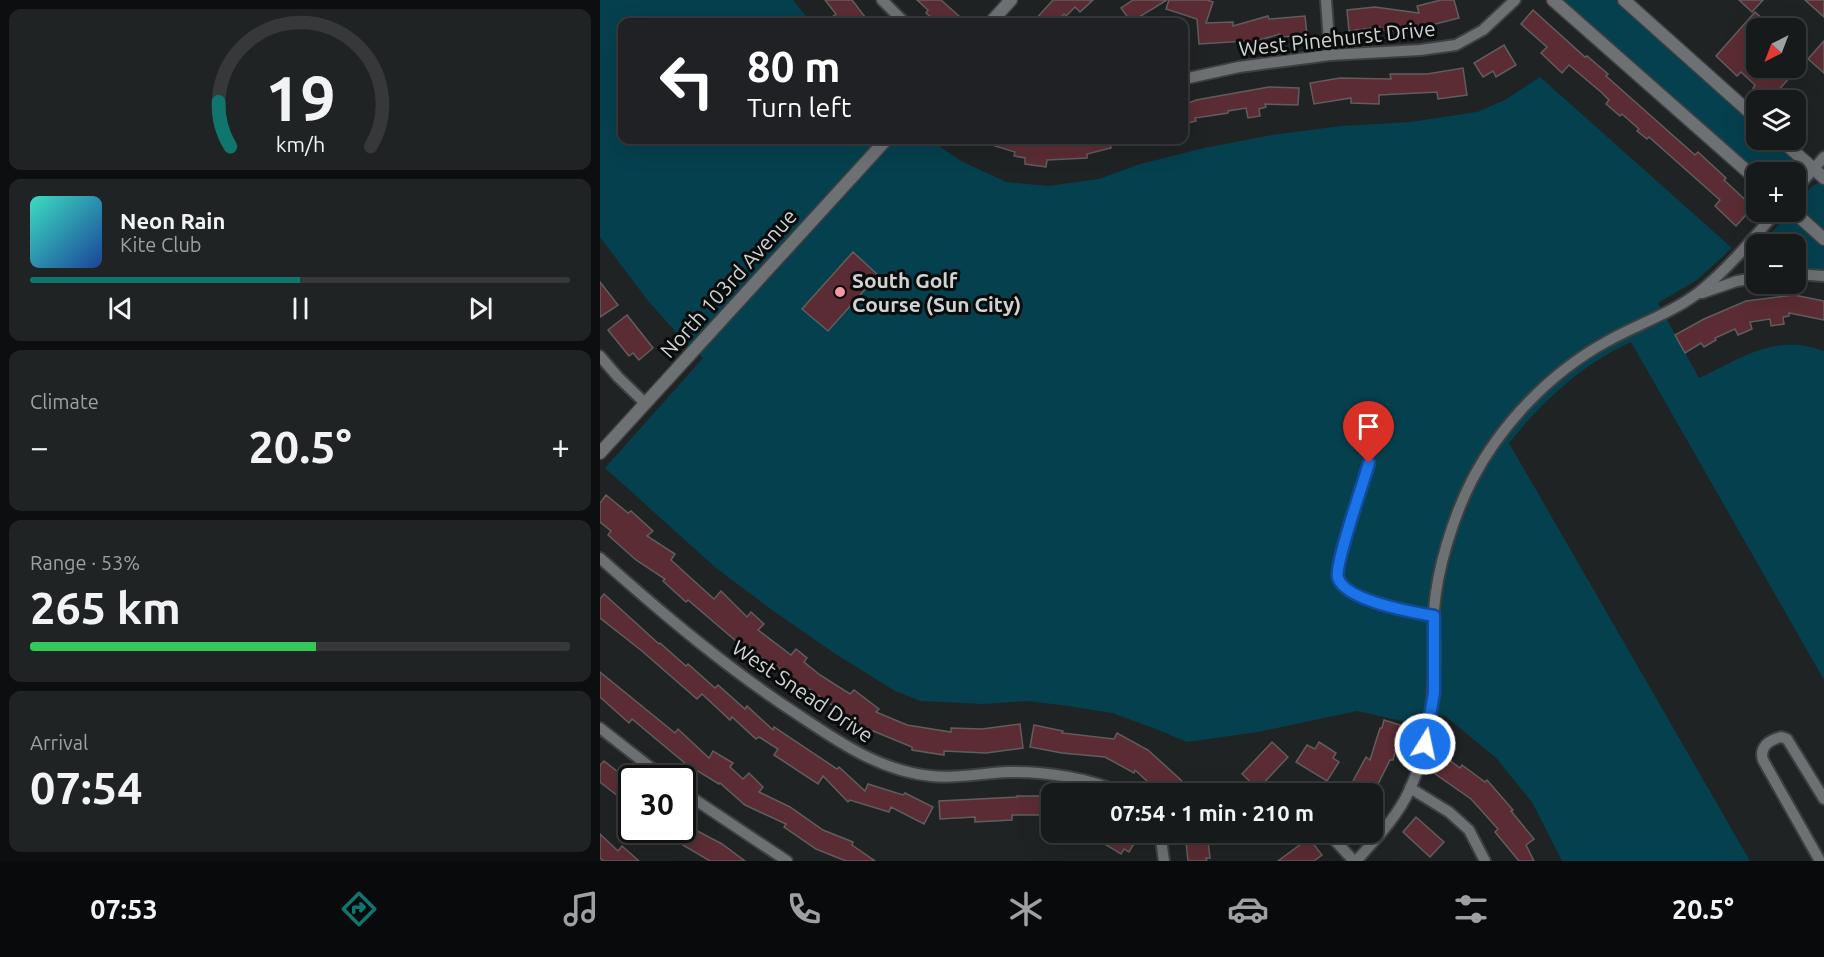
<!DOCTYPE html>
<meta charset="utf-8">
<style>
body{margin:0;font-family:Ubuntu,sans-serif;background:#202324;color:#f1f3f6;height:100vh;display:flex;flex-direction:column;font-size:22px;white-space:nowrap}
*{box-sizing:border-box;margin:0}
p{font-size:20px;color:#9ea1a3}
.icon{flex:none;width:33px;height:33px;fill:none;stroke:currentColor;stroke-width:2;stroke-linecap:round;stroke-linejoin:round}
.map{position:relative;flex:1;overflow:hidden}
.panel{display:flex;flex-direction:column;gap:9px;padding:9px;background:#0d0e0f;width:600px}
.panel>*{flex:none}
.top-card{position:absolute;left:18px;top:18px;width:570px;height:126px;border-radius:12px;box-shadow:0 6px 24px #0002,0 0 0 2px #36383a;background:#202124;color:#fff;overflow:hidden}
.needle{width:39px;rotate:222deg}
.tools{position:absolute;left:1146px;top:18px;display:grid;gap:12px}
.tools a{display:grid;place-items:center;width:60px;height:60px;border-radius:12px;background:#171a1b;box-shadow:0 6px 24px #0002,0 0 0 2px #36383a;font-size:30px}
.speed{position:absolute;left:18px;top:765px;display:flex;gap:12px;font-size:30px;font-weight:700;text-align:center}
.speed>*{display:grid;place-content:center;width:78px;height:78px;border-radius:50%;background:#171a1b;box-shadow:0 6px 24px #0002,0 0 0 2px #36383a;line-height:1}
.speed .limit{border:3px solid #111;border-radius:9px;background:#fff;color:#111}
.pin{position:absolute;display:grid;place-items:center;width:51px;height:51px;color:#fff;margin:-62px -26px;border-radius:50% 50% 50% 0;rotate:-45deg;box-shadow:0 0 6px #0007}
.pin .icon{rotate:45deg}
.me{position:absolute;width:66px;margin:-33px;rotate:10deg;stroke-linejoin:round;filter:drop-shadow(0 0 4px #0008)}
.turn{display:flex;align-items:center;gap:21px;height:126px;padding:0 30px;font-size:27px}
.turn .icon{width:78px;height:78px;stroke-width:2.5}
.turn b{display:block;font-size:42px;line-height:51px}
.big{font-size:45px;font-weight:700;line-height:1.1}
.panel .tile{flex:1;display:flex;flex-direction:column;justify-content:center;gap:9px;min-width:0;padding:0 21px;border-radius:12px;background:#202324}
.panel .dial{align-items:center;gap:0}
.dial svg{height:156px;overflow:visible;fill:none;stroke:#36383a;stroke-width:7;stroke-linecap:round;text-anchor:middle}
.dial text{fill:#f1f3f6;stroke:none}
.song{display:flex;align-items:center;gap:18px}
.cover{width:72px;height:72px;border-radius:9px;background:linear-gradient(135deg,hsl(170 70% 55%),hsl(220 70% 35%))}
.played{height:6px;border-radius:3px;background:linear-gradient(90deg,#0f766e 50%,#36383a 50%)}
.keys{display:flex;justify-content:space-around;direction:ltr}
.heat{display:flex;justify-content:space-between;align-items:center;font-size:33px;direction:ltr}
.charge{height:9px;border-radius:4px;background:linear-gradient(90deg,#34c759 53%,#36383a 0)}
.trip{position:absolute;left:441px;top:783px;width:342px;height:60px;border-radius:12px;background:#171a1b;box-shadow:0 6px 24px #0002,0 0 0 2px #36383a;font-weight:700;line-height:60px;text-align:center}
.tab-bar{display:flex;height:96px;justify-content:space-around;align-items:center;background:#090a0b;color:#9ea1a3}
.tab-bar .icon{width:42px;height:42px}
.tab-bar .selected{color:#0f766e}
.tab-bar b{font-size:27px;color:#f1f3f6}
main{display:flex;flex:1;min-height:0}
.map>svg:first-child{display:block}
.green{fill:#05404e}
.building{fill:#5b2c33;stroke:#625d5d;stroke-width:1.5}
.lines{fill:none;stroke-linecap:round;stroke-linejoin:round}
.service-casing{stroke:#3d4041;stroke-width:8}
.minor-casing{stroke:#3d4041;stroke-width:14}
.tertiary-casing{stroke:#3d4041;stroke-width:15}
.service{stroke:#6d7173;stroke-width:5}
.minor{stroke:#6d7173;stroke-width:10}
.tertiary{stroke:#6d7173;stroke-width:12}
.route-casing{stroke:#114b97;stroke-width:15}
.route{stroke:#1a73e8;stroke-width:10}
.poi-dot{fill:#f49aa6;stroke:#0a0c0c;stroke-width:2}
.labels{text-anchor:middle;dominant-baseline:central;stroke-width:6;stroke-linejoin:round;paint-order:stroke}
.street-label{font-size:21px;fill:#d0d3d4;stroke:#0a0c0c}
.poi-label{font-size:21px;font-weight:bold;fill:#d0d3d4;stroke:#0a0c0c;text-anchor:start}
</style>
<main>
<section class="panel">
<div class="tile dial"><svg viewBox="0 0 100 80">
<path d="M14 69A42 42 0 1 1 86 69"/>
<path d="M14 69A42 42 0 0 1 8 46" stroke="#0f766e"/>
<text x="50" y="56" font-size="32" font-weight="700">19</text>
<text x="50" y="72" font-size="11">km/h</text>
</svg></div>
<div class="tile">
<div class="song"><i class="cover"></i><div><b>Neon Rain</b><p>Kite Club</p></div></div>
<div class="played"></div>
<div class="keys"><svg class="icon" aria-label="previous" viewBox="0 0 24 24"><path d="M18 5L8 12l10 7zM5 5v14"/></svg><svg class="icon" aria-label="pause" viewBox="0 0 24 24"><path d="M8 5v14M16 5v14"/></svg><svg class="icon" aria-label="next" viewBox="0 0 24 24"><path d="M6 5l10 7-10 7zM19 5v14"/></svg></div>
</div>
<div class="tile"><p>Climate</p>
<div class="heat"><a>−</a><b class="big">20.5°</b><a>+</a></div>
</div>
<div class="tile"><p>Range · 53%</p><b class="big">265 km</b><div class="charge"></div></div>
<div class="tile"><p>Arrival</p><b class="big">07:54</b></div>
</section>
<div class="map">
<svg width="1224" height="861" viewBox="0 0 1224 861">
<rect width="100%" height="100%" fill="#1f2324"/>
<!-- green -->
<g class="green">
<path d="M0 0H193L211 22H22V140H330L361 161 406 182 448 186 499 179 537 165 604 148 672 135 741 126 810 122 877 112 905 100 940 77 1132 248 1097 280 1058 303 1099 378C1142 358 1174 333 1224 351V680L1031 342C981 365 943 401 909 443L1150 861H962L932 802 895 757 845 716 830 715 828 727 757 711 658 732 587 742 556 729 512 713 468 706 428 701 382 704 321 701 295 691 234 653 172 610 116 568 5 468 103 358 84 341 49 302 0 237Z"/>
<path d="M962 0H1015L1156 125V140H1173L1196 159 1200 166 1199 171 1196 176V172H1157Z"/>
<path d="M1219 183 1224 185V231C1213 222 1191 210 1204 195 1209 189 1212 185 1219 183Z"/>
<path d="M1184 219 1193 220 1224 247V272L1196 269V244H1161Z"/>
<path d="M1156 249V273L1148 270 1146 264Z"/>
</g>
<!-- building -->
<g class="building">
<path d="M225 0H252L269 22H225L236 14Z"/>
<path d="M317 0H341L360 17 354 22H337L326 13 328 10Z"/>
<path d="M453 0H493L480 12 475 7 466 16 464 14 456 22H433Z"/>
<path d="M533 0H567L531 22 521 8Z"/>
<path d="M569 0H607L613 2 606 23 633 22V26L668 16 669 19 705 16 707 35 681 37 680 34 646 44V41L599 44 597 19 566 9Z"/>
<path d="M841 0H854L859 18 816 29 794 27 792 31 780 30V27L749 31 747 10 775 7 819 13 817 6Z"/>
<path d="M1139 0H1163L1152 12Z"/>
<path d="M1205 0H1224V17Z"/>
<path d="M933 10 985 57 987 56 1008 74 1006 76 1095 155 1098 152 1126 178 1124 180 1153 207 1136 226 1115 206 1120 200 1049 137 1047 139 1037 131 1039 129 1022 114 1020 116 1006 104 1009 100 1001 92 969 65 962 73 941 53 947 47 921 24Z"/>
<path d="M1155 12 1173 28H1156V54L1145 68H1196V50L1206 59 1170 100H1167L1153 88 1155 85 1141 72 1137 76 1116 56Z"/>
<path d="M1224 41V73L1208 59Z"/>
<path d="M904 45 916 65 896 77 893 71 883 77 874 63Z"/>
<path d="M863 68 867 95 838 99 837 92 779 95V104L751 103V98L714 104 710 83 740 78 791 79 790 74H827Z"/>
<path d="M669 87 699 88 698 105 665 104 666 107 659 109 660 116 648 118 646 108 628 111V113L595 118 596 121 584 124V105L596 100Z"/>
<path d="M382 140H509L511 148 487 154V158L447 160 446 167 425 164V158L414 156 415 152 382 142Z"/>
<path d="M253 252 278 275 228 331 202 309Z"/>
<path d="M0 282 18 305 0 317Z"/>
<path d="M1194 295 1224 301V320L1189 313V316L1183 317 1184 324 1171 326 1170 319 1150 322 1152 329 1138 335 1135 329 1115 338 1116 340 1104 347 1101 343 1085 353 1075 335 1104 319 1146 301Z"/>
<path d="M27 315 53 348 39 360 33 353 29 356 8 330Z"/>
<path d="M6 495 28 513 31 511 53 531 47 536 75 554 71 560 114 599 121 591 147 617 151 612 164 624 158 630 191 655 196 649 207 658 204 662 220 675 250 694 254 690 279 709 276 712 307 725 351 732V728L382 729 420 724 423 748 386 753 344 751V755L312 750V747L261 726 205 686 203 688 176 666 175 668 145 645 143 647 88 600 86 602 63 581 65 579 36 560 8 535 11 531 0 522V503Z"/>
<path d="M4 594 59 644 60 643 86 666 88 664 115 688 118 685 145 709 147 706 173 730 174 727 237 769 239 767 265 791 268 784 303 795 305 793 333 807 324 824 291 807 289 812 250 800 248 802 223 776 218 784 174 755 178 749 159 737 156 739 132 717 130 720 102 694 97 699 42 651 0 618V599Z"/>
<path d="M0 672 75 733 78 729 109 758 113 751 133 763 130 767 143 779 149 773 163 787 159 792 190 807 223 830 253 842 252 845 275 861H246L216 849 184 827 186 824 145 805 120 783 119 784 86 764 32 719 29 723 0 697Z"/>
<path d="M784 720 803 726 793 760H790L773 794H749L756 785 752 783 766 757 770 760 780 728H782Z"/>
<path d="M434 725 463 731 462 733 514 739 517 733 548 750 581 780 590 794H561L535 770 534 773 505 757 462 753 430 747Z"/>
<path d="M672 742 688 757 658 789 642 774Z"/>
<path d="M719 742 736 753 733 758 739 762 727 781 696 762 707 745 715 749Z"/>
<path d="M845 757 860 768 862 765 885 782 887 780 913 810 911 811 934 839 926 845 934 861H919L895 832 898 829 871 799 834 773Z"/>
<path d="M4 761 32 783V807L0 782V765Z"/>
<path d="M417 796H452V815H412V820L375 822V817L340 819 339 801 417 797Z"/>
<path d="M816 817 844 842 830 857 803 832Z"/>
<path d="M88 826 122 844 145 861H110L71 838 70 840 55 830H86Z"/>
<path d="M485 832H541L529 852 524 849 521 854Z"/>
<path d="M585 832H607L610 858H606L607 861H588Z"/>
<path d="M0 834 18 851 22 846 39 861H3L0 858Z"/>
<path d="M709 838 722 855 714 861H678Z"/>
</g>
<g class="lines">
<!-- service casing -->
<g class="service-casing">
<path id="service" d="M769 463C764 481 734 566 738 578 746 601 812 612 834 616"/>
</g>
<!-- minor casing -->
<g class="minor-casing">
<g id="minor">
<path d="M282 0 304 22"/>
<path d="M726 0 730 55"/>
<path d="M584 79 639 67 730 55 820 50 856 45 883 30 915 0"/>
<path d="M1196 189 1224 157"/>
<path d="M1196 274 1224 276"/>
<path d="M1102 293 1137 281 1156 278"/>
<path d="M0 356 18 377 45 403"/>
<path d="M0 558C64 615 128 669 200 716 240 743 281 771 331 776 356 779 382 773 408 772 443 771 492 778 523 794"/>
<path d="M0 728 64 778"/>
<path d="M810 788 849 812 869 830 885 861"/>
<path d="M82 791 187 861"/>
<path d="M560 832 564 861"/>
<path d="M727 832 754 861"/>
<path d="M756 861C776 839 798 816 810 789 829 748 834 695 835 651 835 638 832 624 834 610 837 569 853 517 872 480 901 424 950 373 1006 342 1034 326 1072 313 1098 293 1127 270 1152 240 1176 212"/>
<path d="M1220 861 1163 760C1159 747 1169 740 1181 737L1187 739 1224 799"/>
</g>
</g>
<!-- tertiary casing -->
<g class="tertiary-casing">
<g id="tertiary">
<path d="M953 0 1156 179"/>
<path d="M1024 0 1156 118"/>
<path d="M391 22 411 0"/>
<path d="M1181 140 1224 178"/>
<path d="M1194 212 1224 239"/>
<path d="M0 453 286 140"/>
</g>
</g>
<!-- service -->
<use href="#service" class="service"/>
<!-- minor -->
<use href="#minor" class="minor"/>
<!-- tertiary -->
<use href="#tertiary" class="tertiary"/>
</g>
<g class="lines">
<!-- route casing -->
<g class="route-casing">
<path id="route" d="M769 463C764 481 734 566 738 578 746 601 812 612 834 616V693L825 744"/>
</g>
<!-- route -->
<use href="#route" class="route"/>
</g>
<!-- markers -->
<circle class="poi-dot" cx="240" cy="292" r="6"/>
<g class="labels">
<!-- street labels -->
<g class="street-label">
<text transform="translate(737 38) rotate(-6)">West Pinehurst Drive</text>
<text transform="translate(128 283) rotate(-48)">North 103rd Avenue</text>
<text transform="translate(203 691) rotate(34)">West Snead Drive</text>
</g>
<!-- poi labels -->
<g class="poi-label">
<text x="252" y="280">South Golf<tspan x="252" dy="24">Course (Sun City)</tspan></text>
</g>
</g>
</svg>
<div class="tools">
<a><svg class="needle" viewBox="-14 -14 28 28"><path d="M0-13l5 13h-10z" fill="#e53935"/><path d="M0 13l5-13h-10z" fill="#9ea1a3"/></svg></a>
<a><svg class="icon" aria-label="layers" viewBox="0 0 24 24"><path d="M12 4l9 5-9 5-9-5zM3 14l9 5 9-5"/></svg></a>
<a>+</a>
<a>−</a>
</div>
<div class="speed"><div class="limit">30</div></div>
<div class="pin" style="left:769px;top:463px;background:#d93025"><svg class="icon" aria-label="arrive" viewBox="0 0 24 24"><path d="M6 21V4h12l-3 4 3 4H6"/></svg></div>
<svg class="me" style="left:825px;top:744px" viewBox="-20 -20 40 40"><circle r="17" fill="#1a73e8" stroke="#fff" stroke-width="3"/><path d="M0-11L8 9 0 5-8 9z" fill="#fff"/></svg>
<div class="trip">07:54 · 1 min · 210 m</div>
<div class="top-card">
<div class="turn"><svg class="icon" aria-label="left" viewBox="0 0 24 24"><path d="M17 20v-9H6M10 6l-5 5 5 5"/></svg><div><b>80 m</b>Turn left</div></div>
</div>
</div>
</main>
<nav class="tab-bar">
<b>07:53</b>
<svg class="icon selected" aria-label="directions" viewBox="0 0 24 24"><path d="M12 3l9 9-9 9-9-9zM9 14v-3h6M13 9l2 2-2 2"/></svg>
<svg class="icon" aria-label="music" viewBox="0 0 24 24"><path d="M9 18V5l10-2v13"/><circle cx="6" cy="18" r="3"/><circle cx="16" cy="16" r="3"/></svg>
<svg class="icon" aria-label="phone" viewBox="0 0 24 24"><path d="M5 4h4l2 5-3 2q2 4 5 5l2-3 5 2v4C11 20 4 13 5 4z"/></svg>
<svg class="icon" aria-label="climate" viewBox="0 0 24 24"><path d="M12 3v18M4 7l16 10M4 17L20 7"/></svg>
<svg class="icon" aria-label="car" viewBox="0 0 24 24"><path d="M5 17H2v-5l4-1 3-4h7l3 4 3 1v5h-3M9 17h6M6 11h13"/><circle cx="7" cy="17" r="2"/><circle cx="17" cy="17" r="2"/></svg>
<svg class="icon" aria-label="filters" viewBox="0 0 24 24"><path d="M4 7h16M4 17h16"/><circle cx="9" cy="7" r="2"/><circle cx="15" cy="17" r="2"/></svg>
<b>20.5°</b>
</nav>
